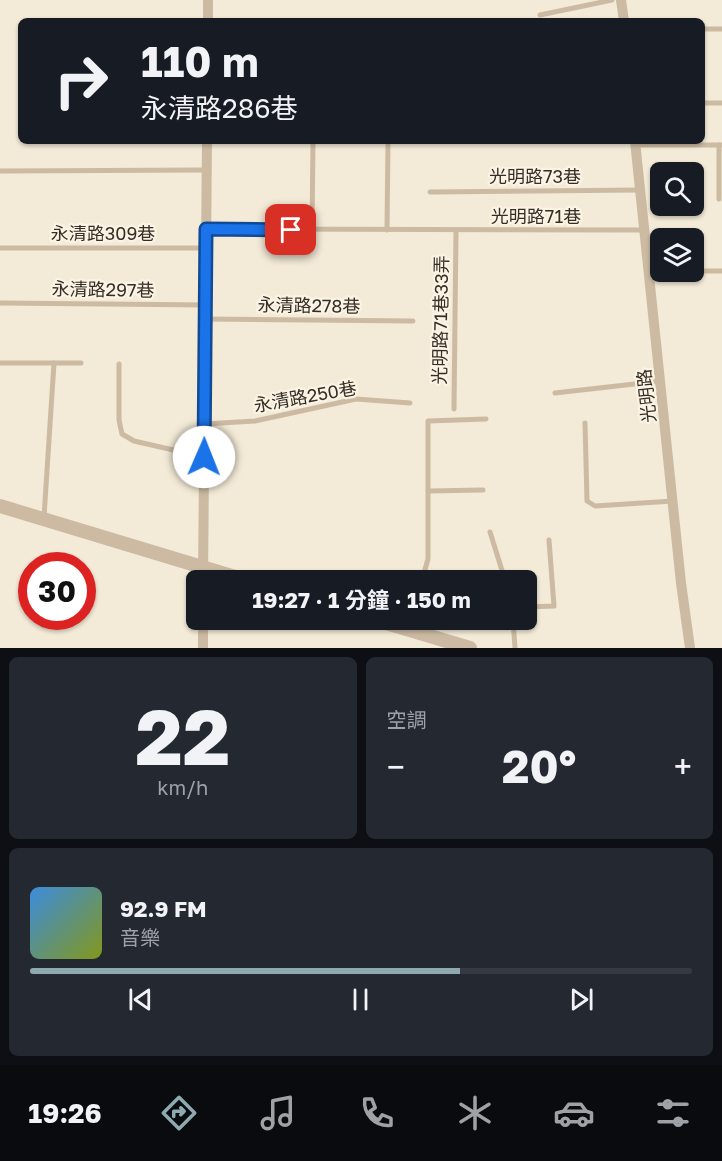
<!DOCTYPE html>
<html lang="zh-TW">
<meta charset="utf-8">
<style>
body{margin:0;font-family:"Golos Text","Noto Sans TC",sans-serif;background:#242831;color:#f1f3f6;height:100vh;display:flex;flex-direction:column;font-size:22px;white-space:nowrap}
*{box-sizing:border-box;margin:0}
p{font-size:20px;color:#9ea1a6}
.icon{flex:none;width:33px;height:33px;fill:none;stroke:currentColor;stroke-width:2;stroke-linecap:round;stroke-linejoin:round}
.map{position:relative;height:648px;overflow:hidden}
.sheet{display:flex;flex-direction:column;gap:9px;padding:9px;background:#0d0f14;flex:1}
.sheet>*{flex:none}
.hud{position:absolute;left:18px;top:18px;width:687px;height:126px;border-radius:9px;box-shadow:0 2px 4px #0004;background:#171b24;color:#f1f3f6;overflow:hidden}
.buttons{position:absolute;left:650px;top:162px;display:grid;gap:12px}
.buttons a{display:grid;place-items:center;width:54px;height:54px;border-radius:9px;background:#171b24;box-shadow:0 2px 4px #0004;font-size:30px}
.speed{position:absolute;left:18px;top:552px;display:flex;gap:12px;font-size:30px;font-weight:700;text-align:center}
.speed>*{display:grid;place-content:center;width:78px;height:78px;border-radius:50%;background:#171b24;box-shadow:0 2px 4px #0004;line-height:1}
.speed .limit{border:9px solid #d22;background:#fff;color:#111}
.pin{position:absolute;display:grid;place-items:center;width:51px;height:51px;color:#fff;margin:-26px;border-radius:12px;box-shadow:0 3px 9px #0006}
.me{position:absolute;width:66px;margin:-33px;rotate:1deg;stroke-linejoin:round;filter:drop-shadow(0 0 4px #0008)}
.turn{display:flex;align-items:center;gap:21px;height:126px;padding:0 24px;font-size:27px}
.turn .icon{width:78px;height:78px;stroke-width:2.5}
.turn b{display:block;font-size:42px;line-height:51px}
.big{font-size:45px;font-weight:700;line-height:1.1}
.sheet .tile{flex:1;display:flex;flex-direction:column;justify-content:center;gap:9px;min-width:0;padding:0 21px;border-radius:9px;background:#242831}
.sheet .dial{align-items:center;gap:0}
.dial b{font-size:78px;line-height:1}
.song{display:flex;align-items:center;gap:18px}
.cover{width:72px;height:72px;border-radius:9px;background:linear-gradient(135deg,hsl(210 70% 55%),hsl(70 70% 35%))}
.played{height:6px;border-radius:3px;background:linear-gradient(90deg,#8fa9b0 65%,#363941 65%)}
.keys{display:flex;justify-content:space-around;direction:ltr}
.heat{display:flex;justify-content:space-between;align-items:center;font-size:33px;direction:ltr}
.sheet .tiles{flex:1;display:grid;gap:9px;grid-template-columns:1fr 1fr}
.tile:last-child{grid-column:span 2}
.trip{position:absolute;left:186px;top:570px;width:351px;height:60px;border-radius:9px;background:#171b24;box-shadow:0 2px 4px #0004;font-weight:700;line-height:60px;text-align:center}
.menu{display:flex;height:96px;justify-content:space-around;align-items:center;background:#090b0e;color:#9ea1a6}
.menu .icon{width:42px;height:42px}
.menu .on{color:#8fa9b0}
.menu b{font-size:27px;color:#f1f3f6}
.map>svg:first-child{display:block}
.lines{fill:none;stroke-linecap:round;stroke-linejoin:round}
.service{stroke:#ccbba2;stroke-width:5}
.minor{stroke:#ccbba2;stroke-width:10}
.tertiary{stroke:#ccbba2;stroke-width:14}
.route-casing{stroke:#114b97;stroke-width:15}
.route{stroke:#1a73e8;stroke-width:10}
.labels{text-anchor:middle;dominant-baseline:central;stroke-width:4.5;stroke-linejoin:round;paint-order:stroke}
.street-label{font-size:18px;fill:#362d25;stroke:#fbf3e3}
</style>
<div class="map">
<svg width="722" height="648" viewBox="0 0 722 648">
<rect width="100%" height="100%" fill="#f3ead7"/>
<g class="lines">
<!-- service -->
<g class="service">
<path d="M540 15 612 0"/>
<path d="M702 29H722"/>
<path d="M702 103H722"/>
<path d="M635 145H722"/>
<path d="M0 171 206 170"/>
<path d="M430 192 640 190"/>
<path d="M719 199V145"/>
<path d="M206 229 644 230"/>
<path d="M312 230 313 141"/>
<path d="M387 230 388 141"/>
<path d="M0 248H206"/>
<path d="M648 271H660"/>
<path d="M693 271H722"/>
<path d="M0 303 206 305"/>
<path d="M205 319 413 321"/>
<path d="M0 363H81"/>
<path d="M119 364V420L122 434 134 441 204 457"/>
<path d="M555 393 661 381"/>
<path d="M454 409 456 231"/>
<path d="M585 423 587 501 595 506 673 501"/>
<path d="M205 424 255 421 356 399 410 403"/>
<path d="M428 491 483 490"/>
<path d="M44 517 54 363"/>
<path d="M490 532 505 580"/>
<path d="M422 580 428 559V421L486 419"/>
<path d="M526 607 554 606 549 540"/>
<path d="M513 620 515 648"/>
</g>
<!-- minor -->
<g class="minor">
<path d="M621 0 624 21"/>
<path d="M208 21V0"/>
<path d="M635 141 681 583 690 648"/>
<path d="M203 580 207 141"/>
<path d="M203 648V620"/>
</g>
<!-- tertiary -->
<g class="tertiary">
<path d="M0 506 245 580"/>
<path d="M376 620 470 648"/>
</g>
</g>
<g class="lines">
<!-- route casing -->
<g class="route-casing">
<path id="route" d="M204 457 206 229 291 230"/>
</g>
<!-- route -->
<use href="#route" class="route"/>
</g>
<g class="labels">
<!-- street labels -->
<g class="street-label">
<text x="535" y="176">光明路73巷</text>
<text x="536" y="216">光明路71巷</text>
<text x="103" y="233">永清路309巷</text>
<text transform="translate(103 289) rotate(1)">永清路297巷</text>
<text transform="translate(309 305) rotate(1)">永清路278巷</text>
<text transform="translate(440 320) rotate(-89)">光明路71巷33弄</text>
<text transform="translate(305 396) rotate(-10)">永清路250巷</text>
<text transform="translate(646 396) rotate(-96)">光明路</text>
</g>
</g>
</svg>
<div class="buttons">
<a><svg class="icon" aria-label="search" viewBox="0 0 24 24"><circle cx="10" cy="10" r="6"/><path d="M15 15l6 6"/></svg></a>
<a><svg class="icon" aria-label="layers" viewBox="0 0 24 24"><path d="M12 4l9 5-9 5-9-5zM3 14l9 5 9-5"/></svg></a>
</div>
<div class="speed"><div class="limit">30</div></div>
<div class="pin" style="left:291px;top:230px;background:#d93025"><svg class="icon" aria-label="arrive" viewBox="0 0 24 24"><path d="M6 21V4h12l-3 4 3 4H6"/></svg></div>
<svg class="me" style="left:204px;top:457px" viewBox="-20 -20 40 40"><circle r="19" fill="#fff"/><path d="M0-13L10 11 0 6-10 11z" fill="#1a73e8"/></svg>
<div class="trip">19:27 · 1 分鐘 · 150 m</div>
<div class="hud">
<div class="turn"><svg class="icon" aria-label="right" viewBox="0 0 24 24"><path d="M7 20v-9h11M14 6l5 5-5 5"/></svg><div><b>110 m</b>永清路286巷</div></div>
</div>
</div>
<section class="sheet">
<div class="tiles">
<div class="tile dial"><b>22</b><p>km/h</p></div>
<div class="tile"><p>空調</p>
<div class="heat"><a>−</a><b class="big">20°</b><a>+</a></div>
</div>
<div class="tile">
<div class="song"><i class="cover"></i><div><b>92.9 FM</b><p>音樂</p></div></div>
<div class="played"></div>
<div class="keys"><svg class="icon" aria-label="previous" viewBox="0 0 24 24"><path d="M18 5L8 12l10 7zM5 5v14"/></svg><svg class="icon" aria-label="pause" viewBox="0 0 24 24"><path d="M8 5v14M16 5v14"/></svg><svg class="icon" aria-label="next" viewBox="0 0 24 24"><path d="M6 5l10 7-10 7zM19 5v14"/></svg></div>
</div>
</div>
</section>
<nav class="menu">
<b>19:26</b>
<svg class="icon on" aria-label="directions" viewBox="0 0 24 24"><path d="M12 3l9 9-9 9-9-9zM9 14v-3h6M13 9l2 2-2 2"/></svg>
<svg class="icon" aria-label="music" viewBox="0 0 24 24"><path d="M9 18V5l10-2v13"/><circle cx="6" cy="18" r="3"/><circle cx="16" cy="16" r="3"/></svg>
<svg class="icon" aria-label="phone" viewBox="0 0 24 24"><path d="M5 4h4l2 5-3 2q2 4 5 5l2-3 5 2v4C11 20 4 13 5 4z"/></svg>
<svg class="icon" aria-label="climate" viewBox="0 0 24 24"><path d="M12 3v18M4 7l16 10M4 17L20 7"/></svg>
<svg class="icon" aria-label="car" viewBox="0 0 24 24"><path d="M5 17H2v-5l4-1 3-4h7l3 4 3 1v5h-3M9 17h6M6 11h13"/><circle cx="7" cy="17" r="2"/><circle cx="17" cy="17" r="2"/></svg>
<svg class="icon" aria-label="filters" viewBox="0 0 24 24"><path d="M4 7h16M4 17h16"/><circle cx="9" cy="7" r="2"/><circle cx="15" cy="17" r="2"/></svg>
</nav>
